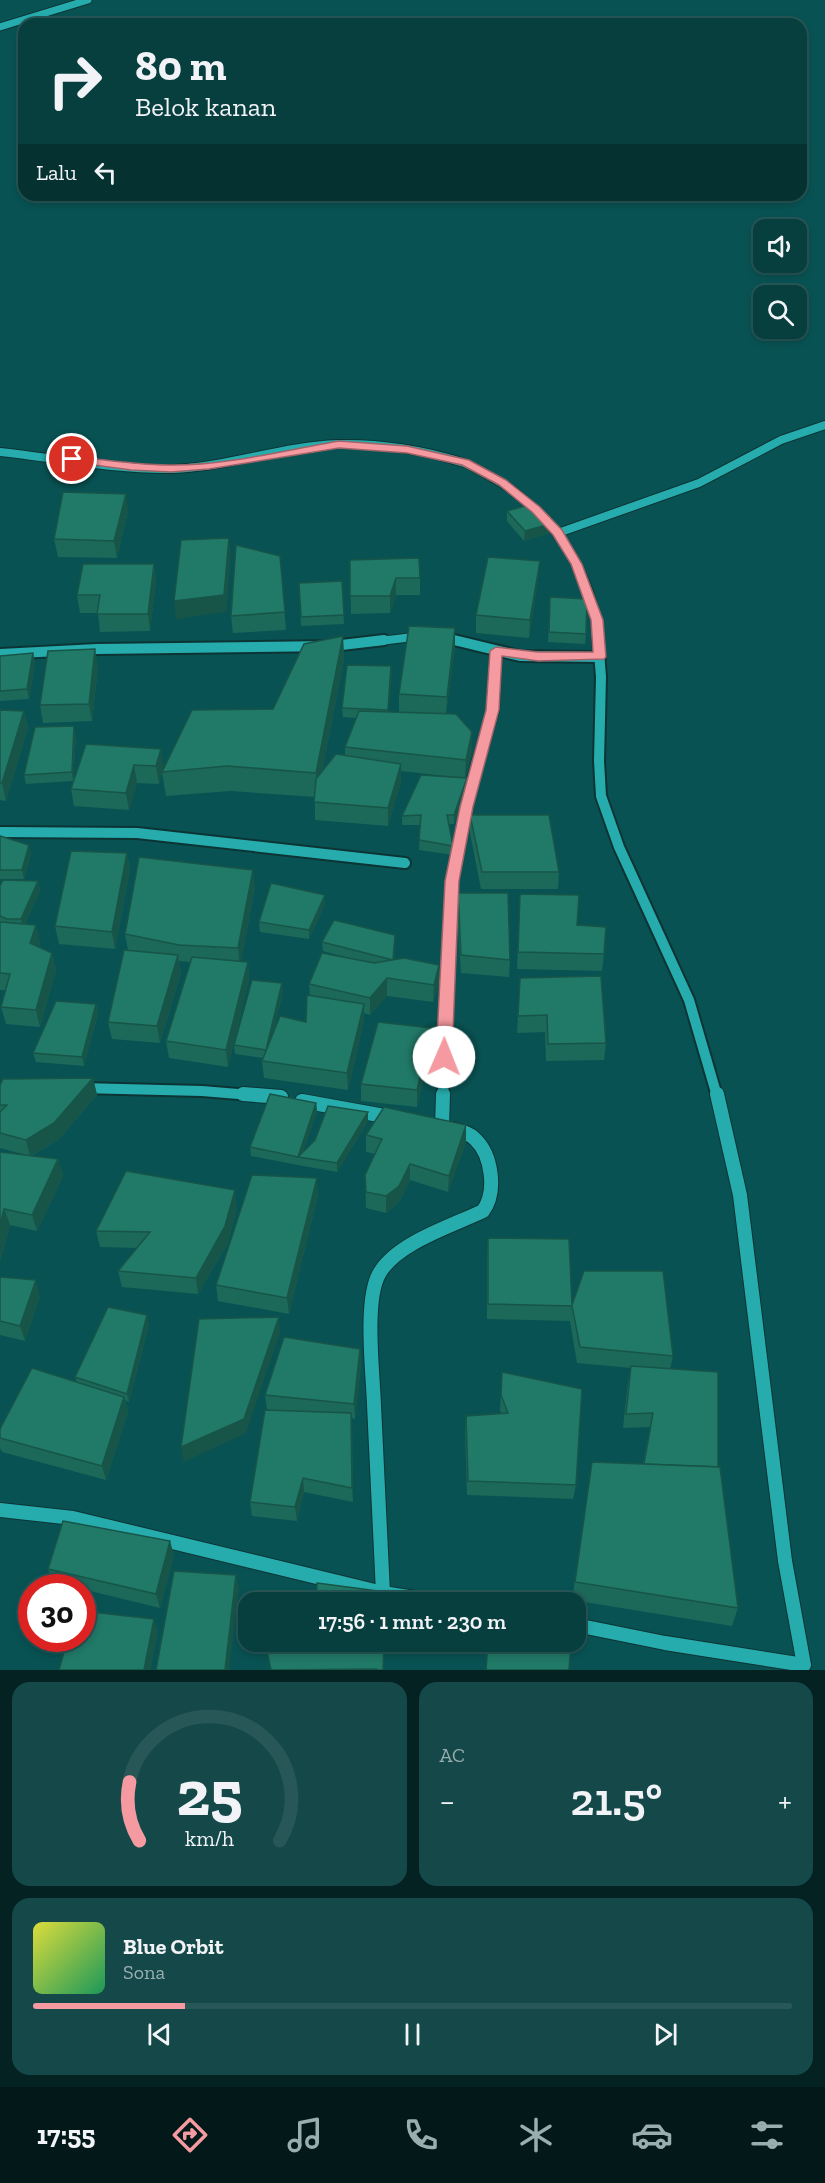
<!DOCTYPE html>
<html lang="id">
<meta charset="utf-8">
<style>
body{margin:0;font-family:"Zilla Slab",serif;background:#154949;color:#f1f3f6;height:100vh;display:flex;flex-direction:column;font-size:22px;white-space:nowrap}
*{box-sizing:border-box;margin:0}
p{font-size:20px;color:#98aeb0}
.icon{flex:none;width:33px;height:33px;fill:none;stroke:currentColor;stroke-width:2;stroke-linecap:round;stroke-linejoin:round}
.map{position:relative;height:1670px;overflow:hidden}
.side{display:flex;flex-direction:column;gap:12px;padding:12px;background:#042222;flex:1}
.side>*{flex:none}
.guide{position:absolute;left:18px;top:18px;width:789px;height:183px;border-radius:18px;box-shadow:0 3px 9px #0003,0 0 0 2px #285758;background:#073e3e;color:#f1f3f6;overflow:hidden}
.fabs{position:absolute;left:753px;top:219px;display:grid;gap:12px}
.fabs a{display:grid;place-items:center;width:54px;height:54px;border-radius:12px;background:#073e3e;box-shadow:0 3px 9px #0003,0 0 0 2px #285758;font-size:30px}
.speed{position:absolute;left:18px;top:1574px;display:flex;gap:12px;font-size:30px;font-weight:700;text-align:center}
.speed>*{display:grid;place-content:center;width:78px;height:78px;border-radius:50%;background:#073e3e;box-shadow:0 3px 9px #0003,0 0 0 2px #285758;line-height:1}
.speed .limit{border:9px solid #d22;background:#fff;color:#111}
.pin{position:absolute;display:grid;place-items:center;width:51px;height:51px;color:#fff;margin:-26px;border:3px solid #fff;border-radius:50%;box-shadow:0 2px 6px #0007}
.me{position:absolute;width:66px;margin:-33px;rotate:1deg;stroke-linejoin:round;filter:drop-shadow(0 0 4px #0008)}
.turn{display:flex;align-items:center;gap:21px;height:126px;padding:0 18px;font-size:27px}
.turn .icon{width:78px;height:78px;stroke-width:2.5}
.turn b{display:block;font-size:42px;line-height:51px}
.then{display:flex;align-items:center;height:57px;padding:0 18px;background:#0003;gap:12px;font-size:22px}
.big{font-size:45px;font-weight:600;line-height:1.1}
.side .tile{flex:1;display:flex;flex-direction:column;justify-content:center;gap:9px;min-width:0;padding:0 21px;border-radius:18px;background:#154949}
.side .dial{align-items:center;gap:0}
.dial svg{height:156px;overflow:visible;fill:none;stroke:#285758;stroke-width:7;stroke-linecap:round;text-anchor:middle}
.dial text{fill:#f1f3f6;stroke:none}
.song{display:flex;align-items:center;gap:18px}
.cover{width:72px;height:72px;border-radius:9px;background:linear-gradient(135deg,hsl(60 70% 55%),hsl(150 70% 35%))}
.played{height:6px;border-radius:3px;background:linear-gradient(90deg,#f49aa0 20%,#285758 20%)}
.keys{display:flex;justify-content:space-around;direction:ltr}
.heat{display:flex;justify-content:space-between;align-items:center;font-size:33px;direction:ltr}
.side .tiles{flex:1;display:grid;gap:12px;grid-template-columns:1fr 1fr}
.tile:last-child{grid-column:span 2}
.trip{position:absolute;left:238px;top:1592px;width:348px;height:60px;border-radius:18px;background:#073e3e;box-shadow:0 3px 9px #0003,0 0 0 2px #285758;font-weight:600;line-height:60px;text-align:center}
.tab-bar{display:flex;height:96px;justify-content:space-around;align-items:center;background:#031919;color:#98aeb0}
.tab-bar .icon{width:42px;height:42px}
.tab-bar .on{color:#f49aa0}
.tab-bar b{font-size:27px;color:#f1f3f6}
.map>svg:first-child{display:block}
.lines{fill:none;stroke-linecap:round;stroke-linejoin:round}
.minor-far3-casing{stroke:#0d3435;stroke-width:9}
.minor-far2-casing{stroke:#0d3435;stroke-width:10}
.minor-far1-casing{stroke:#0d3435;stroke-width:14}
.minor-casing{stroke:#0d3435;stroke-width:16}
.minor-far3{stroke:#26acad;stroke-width:7}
.minor-far2{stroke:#26acad;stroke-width:8}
.minor-far1{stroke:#26acad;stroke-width:10}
.minor{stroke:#26acad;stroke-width:14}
.wall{fill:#1c6859}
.shaded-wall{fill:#175548}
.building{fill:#217967;stroke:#175548;stroke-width:1.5}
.route{fill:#f49aa0;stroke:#9f6468;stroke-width:1.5}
</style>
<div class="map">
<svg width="825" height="1670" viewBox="0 0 825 1670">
<rect width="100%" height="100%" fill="#095253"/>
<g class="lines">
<!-- minor-far3 casing -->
<g class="minor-far3-casing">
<path id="minor-far3" d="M0 27 88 0"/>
</g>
<!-- minor-far2 casing -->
<g class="minor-far2-casing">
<g id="minor-far2">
<path d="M0 452C56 458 115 470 172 469 228 467 282 446 338 444 379 443 425 450 464 463 472 465 480 471 488 475 550 509 594 571 599 642"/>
<path d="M558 533 699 483 781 440 825 425"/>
<path d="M440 637 460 642"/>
<path d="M371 642 422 636"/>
</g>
</g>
<!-- minor-far1 casing -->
<g class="minor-far1-casing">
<g id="minor-far1">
<path d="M454 640 520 656 600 657"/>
<path d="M598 640 601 677 599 761 601 796 619 847 689 1000 717 1096"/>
<path d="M0 654 97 649 333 646 384 640"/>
<path d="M0 832 137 833 405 863"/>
<path d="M81 1088 202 1091 263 1096"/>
<path d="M443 1096 452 881 470 791 493 710 496 651"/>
</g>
</g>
<!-- minor casing -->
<g class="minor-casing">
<g id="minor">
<path d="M243 1094 281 1097"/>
<path d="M302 1101 390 1117"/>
<path d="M442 1127 443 1094"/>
<path d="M0 1510 73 1518 383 1593 440 1602"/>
<path d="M383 1593C380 1530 377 1468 374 1405 373 1373 364 1301 379 1274 396 1243 452 1226 483 1211 497 1192 492 1155 475 1139 469 1133 461 1131 453 1129"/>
<path d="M576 1625 665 1643 804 1665 785 1561 740 1195 717 1094"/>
</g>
</g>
<!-- minor-far3 -->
<use href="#minor-far3" class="minor-far3"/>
<!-- minor-far2 -->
<use href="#minor-far2" class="minor-far2"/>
<!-- minor-far1 -->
<use href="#minor-far1" class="minor-far1"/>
<!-- minor -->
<use href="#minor" class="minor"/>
</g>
<!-- wall -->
<g class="wall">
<path d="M128 511 117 558 58 557 54 539Z"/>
<path d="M507 511 549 533 524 541 507 521Z"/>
<path d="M280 556 286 630 233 633 231 616Z"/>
<path d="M350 560 420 578V595H396L390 613 351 614Z"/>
<path d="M540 561 538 579 529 638 476 633V615Z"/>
<path d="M154 564 156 581 150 631 100 632 98 613H80L77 595Z"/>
<path d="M342 581 344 624 301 626 299 583Z"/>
<path d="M550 597 586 634 585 644 548 642Z"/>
<path d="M455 628V646L446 714 472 732V750L465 778H467L466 787 454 824H449L453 846V855L419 850 420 825H402V816L464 778 401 771V782L388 826 315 820V797L230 791 166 796 162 772 159 784 137 783 129 810 74 806 71 789 73 781 26 784 24 775 76 735 73 780 86 744 164 767 163 771 273 709 343 636 344 660 322 772 345 756V747L356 718 343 717 342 708 391 666 388 712H399V694Z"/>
<path d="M33 653 35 663 29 699 0 701V656Z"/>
<path d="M98 667 92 721 43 723 40 705Z"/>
<path d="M0 710 24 711 28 728 6 801 0 800Z"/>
<path d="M470 815 559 872 558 889H481L470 833Z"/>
<path d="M0 836 31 854 24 879H0Z"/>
<path d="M127 853 130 870 115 949 59 944 55 926Z"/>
<path d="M38 881 40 891 25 924 40 942 39 947 52 953 56 970 40 1027 6 1024 1 1007 6 990H0V886Z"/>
<path d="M255 887 241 961 248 962 249 979 228 1067 169 1058 166 1041 191 962 179 961 181 973 160 1043 112 1039 108 1022 128 950 125 934Z"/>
<path d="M458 893 510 960 509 977 461 973 457 910Z"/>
<path d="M520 894 577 925 604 954 602 971 517 969Z"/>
<path d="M325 904 309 939 260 932 259 922Z"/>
<path d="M395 935 394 960 439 982 433 1002 387 996 370 1015 364 1013V1021L348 1090 264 1078 262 1061 263 1058 235 1054 234 1045 283 992 273 1033 306 1022 310 996 309 984 356 960 323 951 322 942Z"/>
<path d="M520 978 606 1043 604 1060 546 1061 545 1032 517 1033Z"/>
<path d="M96 1004 98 1014 84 1066 36 1062 33 1053Z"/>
<path d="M431 1028V1045L417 1107 361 1101V1084Z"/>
<path d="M93 1078 97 1095 58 1140 31 1156 58 1159 63 1176 37 1231 10 1225 0 1262V1152L26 1155 0 1148V1085Z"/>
<path d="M316 1103 317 1112 303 1151 368 1112V1121L337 1172 298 1165 251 1156 250 1147Z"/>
<path d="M466 1125V1142L448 1192 410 1180 399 1202 386 1213 366 1208 365 1175 375 1154 366 1152V1135Z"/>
<path d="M318 1195 289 1314 218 1301 216 1285Z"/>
<path d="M237 1207 228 1243 198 1294 122 1287 118 1271 137 1248 100 1247 96 1231Z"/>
<path d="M488 1238 572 1305 673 1356 670 1369 718 1467 738 1608 732 1626 572 1600 592 1462 643 1464 650 1427 623 1428 628 1382 631 1368 577 1363 570 1321 487 1319V1254Z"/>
<path d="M0 1277 40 1296 25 1341 0 1335Z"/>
<path d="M149 1324 129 1402 125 1400 128 1412 106 1480 2 1452 0 1448V1429L77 1382 75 1377Z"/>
<path d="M360 1349 361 1364 355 1419 352 1418 353 1502 304 1492 297 1521 252 1516 250 1502 267 1410 265 1395Z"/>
<path d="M502 1372 576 1485 573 1499 467 1495 465 1431 466 1416 501 1413 500 1410Z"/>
<path d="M174 1555 160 1608 82 1589V1587H72L53 1583 48 1569Z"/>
</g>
<!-- shaded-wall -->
<g class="shaded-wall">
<path d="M126 494 128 511 117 558 114 541Z"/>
<path d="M550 524 549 533 524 541 525 531Z"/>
<path d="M229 538 231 555 226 612 176 619 174 601Z"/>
<path d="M540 561 538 579 529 638 530 620Z"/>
<path d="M154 564 156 581 150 631 148 614Z"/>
<path d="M396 578V595L390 613V596Z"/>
<path d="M455 628V646L446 714 447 697Z"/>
<path d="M343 636 344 660 317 797 316 773Z"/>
<path d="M95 649 98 667 92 721 89 704Z"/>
<path d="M33 653 35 663 29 699 27 689Z"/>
<path d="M391 666 392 676 388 719V710Z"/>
<path d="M24 711 28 728 6 801 2 783Z"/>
<path d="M74 726 76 735 73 781 72 772Z"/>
<path d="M472 732V750L465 778 466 760Z"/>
<path d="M161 749 164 767 159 784 156 766Z"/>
<path d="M401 764V782L388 826V808Z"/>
<path d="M134 765 137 783 129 810 126 793Z"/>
<path d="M467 778 466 787 454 824V815Z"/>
<path d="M29 845 31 854 24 879 22 870Z"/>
<path d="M127 853 130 870 115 949 112 932Z"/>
<path d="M253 870 255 887 240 966 238 948Z"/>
<path d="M38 881 40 891 23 928 21 919Z"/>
<path d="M325 895V904L309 939V930Z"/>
<path d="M36 925 40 942 34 960 30 943Z"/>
<path d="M52 953 56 970 40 1027 36 1010Z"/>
<path d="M178 955 181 973 160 1043 157 1026Z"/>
<path d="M248 962 249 979 228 1067 226 1050Z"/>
<path d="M439 965V982L433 1002 434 985Z"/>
<path d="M387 978V996L370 1015V998Z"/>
<path d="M282 983 283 992 267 1059 266 1050Z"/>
<path d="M96 1004 98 1014 84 1066 82 1057Z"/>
<path d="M364 1004V1021L348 1090 347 1073Z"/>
<path d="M431 1028V1045L417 1107V1090Z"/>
<path d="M93 1078 97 1095 58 1140 30 1156 26 1140Z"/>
<path d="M316 1103 317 1112 301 1157H298Z"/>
<path d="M368 1112V1121L337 1172V1163Z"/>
<path d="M466 1125V1142L448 1192 449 1176Z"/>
<path d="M58 1159 63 1176 37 1231 32 1215Z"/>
<path d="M410 1164V1180L399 1202 386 1213V1196Z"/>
<path d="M317 1178 318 1195 289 1314 287 1298Z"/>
<path d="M235 1190 237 1207 228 1243 198 1294 196 1278Z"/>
<path d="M4 1209 10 1225 0 1262V1225Z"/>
<path d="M36 1280 40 1296 25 1341 20 1326Z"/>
<path d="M147 1315 149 1324 129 1402 127 1394Z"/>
<path d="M279 1317 280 1333 246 1433 184 1462 181 1447Z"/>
<path d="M360 1349 361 1364 355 1419 354 1404Z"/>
<path d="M124 1397 128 1412 106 1480 102 1466Z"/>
<path d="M351 1413 352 1428 353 1502 352 1488Z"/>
<path d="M303 1478 304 1492 297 1521 295 1507Z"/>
<path d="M170 1541 174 1555 160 1608 156 1594Z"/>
<path d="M236 1575 239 1589 229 1670H225Z"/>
<path d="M154 1619 158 1632 151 1670H144Z"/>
</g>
<!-- building -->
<g class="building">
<path d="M63 492 126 494 114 541 54 539Z"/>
<path d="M532 504 550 524 525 531 507 511Z"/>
<path d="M229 538 224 595 174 601 181 540Z"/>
<path d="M236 545 280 556 285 612 231 616Z"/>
<path d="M488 557 540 561 530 620 476 615Z"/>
<path d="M419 558 420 578H396L390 596H350V560Z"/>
<path d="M83 564H154L148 614H97L100 595H77Z"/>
<path d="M342 581 344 615 301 617 299 583Z"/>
<path d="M550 597 587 599 586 634 549 632Z"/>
<path d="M409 626 455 628 447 697 399 694Z"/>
<path d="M343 636 316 773 227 766 162 772 192 710 273 709 304 644Z"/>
<path d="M95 649 89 704 40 705 48 651Z"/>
<path d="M33 653 27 689 0 691V656Z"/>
<path d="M347 665 391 666 388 710 342 708Z"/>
<path d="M0 710 24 711 2 783H0Z"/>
<path d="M359 711 456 714 472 732 466 760 345 747Z"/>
<path d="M74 726 72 772 24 775 35 727Z"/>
<path d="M86 744 161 749 156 766 134 765 126 793 71 789Z"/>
<path d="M336 754 401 764 388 808 314 802 316 779Z"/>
<path d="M421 775 467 778 454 815H447L453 846 419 840 421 815 402 816Z"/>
<path d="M470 815H549L559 872H482Z"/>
<path d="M0 836 29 845 22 870H0Z"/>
<path d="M71 851 127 853 112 932 55 926Z"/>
<path d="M139 857 253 870 238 948 179 945 125 934Z"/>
<path d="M3 880 38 881 21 919H7L0 916V886Z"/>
<path d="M271 883 325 895 309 930 259 922Z"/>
<path d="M458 893H508L510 960 461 955Z"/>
<path d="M520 894 579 895 577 925 606 927 604 954 518 952Z"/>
<path d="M334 920 395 935 393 960 322 942Z"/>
<path d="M0 922 36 925 30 943 52 953 36 1010 1 1007 10 974 0 973Z"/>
<path d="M124 950 178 955 157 1026 108 1022Z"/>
<path d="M322 953 374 963 404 958 439 965 434 985 387 978 370 998 309 984Z"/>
<path d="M192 957 248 962 226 1050 166 1041Z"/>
<path d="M601 976 606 1043 548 1044 547 1015 518 1016 520 978Z"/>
<path d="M252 980 282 983 266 1050 234 1045Z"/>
<path d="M307 995 364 1004 347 1073 262 1061 280 1016 306 1022Z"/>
<path d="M56 1001 96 1004 82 1057 33 1053Z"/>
<path d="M378 1022 431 1028 417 1090 361 1084Z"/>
<path d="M93 1078 54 1123 26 1140 0 1133V1112L7 1105H0V1085L3 1079Z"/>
<path d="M270 1094 316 1103 298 1157 250 1147Z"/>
<path d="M328 1106 368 1112 337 1163 298 1157 315 1140Z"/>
<path d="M384 1107 466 1125 449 1176 410 1164 399 1186 386 1196 366 1192 365 1175 382 1139 366 1135Z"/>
<path d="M0 1152 58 1159 32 1215 4 1209 0 1225Z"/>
<path d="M126 1171 235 1190 225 1226 196 1278 118 1271 150 1232 96 1231Z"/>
<path d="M252 1175 317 1178 287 1298 216 1285Z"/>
<path d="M488 1238 569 1239 572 1305 584 1271H663L673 1356 580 1347 572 1306 488 1304Z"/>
<path d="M0 1277 36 1280 20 1326 0 1321Z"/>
<path d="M108 1307 147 1315 127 1394 75 1377Z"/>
<path d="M279 1317 244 1419 181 1447 199 1319Z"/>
<path d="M284 1337 360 1349 354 1404 265 1395Z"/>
<path d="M631 1366 718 1372V1467L644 1464 653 1413 626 1414Z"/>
<path d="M32 1368 124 1397 102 1466 0 1438V1429Z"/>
<path d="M502 1372 582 1389 576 1485 468 1481 466 1416 508 1413 501 1395Z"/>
<path d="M265 1410 351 1413 352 1488 303 1478 295 1507 250 1502Z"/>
<path d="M592 1462 720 1467 738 1608 575 1582Z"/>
<path d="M63 1521 170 1541 156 1594 48 1569Z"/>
<path d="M174 1571 236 1575 225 1670H156Z"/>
<path d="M317 1583 385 1592V1602H316Z"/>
<path d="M82 1611 154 1619 144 1670H59L68 1638H82Z"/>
<path d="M265 1641H384L383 1670H371L377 1669 271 1670Z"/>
<path d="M488 1641H571L569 1670H486Z"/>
</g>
<!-- route -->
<path class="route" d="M339 441 407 446 469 460 506 480 540 507 562 530 582 564 603 620 606 657 604 659 538 661 502 656 499 710 473 807 459 881 452 1057 449 1061 444 1063 439 1061 436 1057 445 881 460 807 486 710 490 651 496 647 538 652H593L591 620 571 564 553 535 532 512 499 485 462 465 407 453 339 448 209 469 171 472 131 470 72 462 67 459 72 456C105 460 137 465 169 465 223 466 286 450 339 441Z"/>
</svg>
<div class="fabs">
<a><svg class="icon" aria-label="sound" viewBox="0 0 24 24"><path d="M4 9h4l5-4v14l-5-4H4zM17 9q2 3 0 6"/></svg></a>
<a><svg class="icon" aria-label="search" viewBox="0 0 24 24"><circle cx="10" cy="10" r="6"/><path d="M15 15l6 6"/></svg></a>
</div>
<div class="speed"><div class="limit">30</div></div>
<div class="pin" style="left:72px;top:459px;background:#d93025"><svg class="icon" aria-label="arrive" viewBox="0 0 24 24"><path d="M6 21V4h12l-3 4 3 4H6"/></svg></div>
<svg class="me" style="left:444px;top:1057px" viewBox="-20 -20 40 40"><circle r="19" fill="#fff"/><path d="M0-13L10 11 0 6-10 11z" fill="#f49aa0"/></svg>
<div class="trip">17:56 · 1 mnt · 230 m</div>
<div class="guide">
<div class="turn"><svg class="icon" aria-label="right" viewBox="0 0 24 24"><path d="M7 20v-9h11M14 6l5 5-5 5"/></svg><div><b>80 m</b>Belok kanan</div></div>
<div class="then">Lalu<svg class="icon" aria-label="left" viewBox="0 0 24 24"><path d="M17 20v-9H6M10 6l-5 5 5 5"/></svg></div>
</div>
</div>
<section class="side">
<div class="tiles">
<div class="tile dial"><svg viewBox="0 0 100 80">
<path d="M14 69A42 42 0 1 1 86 69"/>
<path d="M14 69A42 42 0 0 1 9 39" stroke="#f49aa0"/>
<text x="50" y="56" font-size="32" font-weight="700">25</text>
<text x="50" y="72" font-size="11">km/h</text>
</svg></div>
<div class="tile"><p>AC</p>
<div class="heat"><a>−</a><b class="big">21.5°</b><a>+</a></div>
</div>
<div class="tile">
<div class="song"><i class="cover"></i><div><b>Blue Orbit</b><p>Sona</p></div></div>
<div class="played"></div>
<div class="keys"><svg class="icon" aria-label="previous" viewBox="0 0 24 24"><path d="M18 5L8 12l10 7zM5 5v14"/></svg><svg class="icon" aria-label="pause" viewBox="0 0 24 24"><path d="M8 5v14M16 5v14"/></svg><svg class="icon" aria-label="next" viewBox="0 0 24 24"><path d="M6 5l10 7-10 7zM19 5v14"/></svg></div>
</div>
</div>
</section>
<nav class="tab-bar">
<b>17:55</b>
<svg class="icon on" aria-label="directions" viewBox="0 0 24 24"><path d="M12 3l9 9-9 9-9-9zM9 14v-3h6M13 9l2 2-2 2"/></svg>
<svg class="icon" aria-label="music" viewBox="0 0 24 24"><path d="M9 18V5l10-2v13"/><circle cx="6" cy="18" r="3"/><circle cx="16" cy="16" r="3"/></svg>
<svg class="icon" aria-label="phone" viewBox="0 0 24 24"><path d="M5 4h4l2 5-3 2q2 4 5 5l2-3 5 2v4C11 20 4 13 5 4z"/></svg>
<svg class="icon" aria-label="climate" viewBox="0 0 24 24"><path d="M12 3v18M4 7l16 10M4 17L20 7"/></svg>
<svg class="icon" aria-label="car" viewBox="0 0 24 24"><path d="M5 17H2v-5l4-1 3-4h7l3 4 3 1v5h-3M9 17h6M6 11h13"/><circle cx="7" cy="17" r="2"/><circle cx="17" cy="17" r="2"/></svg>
<svg class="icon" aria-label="filters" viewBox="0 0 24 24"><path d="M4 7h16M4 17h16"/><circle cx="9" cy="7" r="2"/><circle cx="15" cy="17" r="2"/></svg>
</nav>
